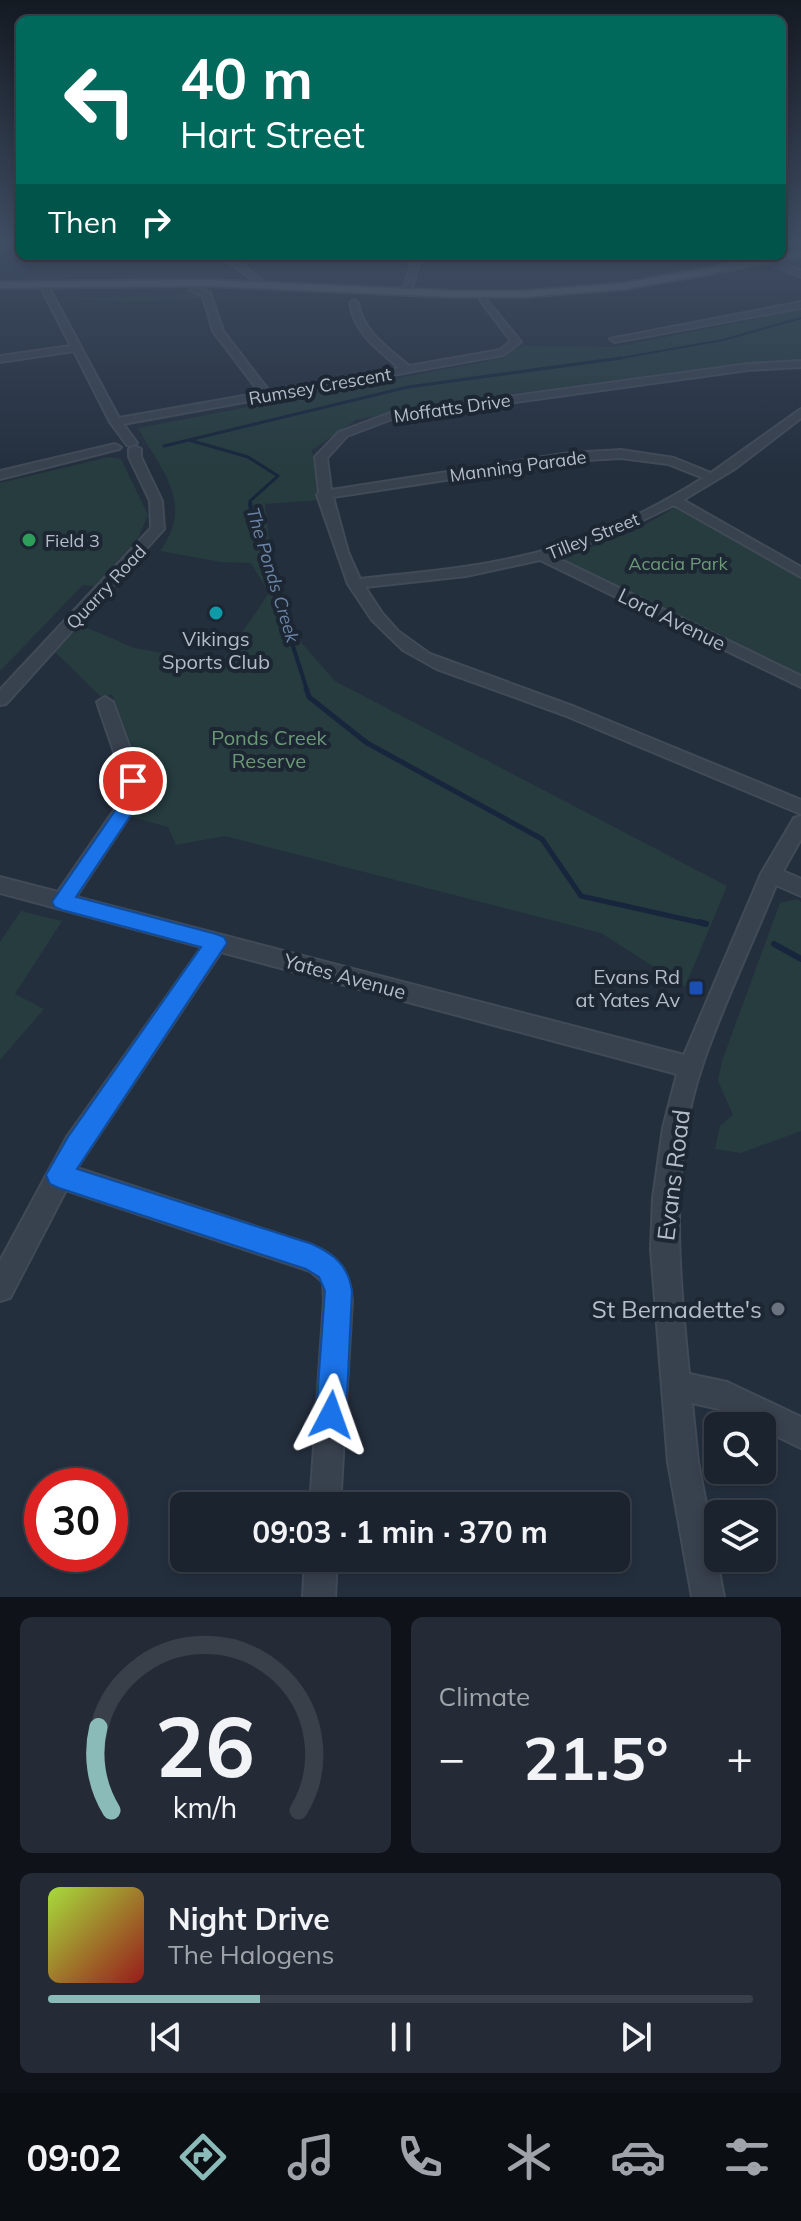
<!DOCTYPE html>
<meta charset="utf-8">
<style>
body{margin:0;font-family:Mulish,sans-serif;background:#242b36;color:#f1f3f6;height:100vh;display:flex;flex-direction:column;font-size:30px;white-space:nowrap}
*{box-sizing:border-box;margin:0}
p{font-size:26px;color:#a0a4aa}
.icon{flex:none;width:44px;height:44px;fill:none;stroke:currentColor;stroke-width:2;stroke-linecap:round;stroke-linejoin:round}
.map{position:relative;height:1597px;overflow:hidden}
.sheet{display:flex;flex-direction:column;gap:20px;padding:20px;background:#0f1319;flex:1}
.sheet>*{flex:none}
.hud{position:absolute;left:16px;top:16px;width:770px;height:244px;border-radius:12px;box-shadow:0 4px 12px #0003,0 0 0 2px #39404a;background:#00695c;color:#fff;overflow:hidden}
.tools{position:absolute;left:704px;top:1412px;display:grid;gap:16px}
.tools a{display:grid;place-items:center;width:72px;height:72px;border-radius:12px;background:#1b232e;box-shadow:0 4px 12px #0003,0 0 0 2px #39404a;font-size:40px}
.speed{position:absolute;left:24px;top:1468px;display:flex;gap:16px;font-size:40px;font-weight:700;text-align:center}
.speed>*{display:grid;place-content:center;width:104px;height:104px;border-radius:50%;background:#1b232e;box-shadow:0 4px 12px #0003,0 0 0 2px #39404a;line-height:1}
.speed .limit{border:12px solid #d22;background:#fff;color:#111}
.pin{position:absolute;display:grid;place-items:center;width:68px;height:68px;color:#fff;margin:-34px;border:4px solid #fff;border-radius:50%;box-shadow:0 2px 8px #0007}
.me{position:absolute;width:88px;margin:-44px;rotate:4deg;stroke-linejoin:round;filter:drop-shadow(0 0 6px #0008)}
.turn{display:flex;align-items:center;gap:28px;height:168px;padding:0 32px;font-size:36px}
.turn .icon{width:104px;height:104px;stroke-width:2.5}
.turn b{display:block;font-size:56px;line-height:68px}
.then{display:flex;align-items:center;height:76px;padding:0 32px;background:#0003;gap:16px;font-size:30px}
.big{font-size:60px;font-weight:700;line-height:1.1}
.sheet .card{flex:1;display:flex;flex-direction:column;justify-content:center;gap:12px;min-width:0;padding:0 28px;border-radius:12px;background:#242b36}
.sheet .dial{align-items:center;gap:0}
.dial svg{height:208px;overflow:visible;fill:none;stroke:#39404a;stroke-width:7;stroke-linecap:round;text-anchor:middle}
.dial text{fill:#f1f3f6;stroke:none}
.song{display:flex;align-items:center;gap:24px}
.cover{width:96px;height:96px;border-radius:12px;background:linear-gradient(135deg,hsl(80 70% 55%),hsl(0 70% 35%))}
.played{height:8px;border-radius:4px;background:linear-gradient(90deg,#8bbbb9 30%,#39404a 30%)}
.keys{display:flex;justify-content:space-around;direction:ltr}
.heat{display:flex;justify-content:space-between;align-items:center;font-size:44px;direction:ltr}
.sheet .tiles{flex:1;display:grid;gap:20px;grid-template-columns:1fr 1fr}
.card:last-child{grid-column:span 2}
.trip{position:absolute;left:170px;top:1492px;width:460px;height:80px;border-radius:12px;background:#1b232e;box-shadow:0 4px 12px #0003,0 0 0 2px #39404a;font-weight:700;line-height:80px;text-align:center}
.tabs{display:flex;height:128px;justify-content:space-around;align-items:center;background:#0b0e12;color:#a0a4aa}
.tabs .icon{width:56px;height:56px}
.tabs .active{color:#8bbbb9}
.tabs b{font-size:36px;color:#f1f3f6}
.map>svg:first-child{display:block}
.green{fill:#263c3f}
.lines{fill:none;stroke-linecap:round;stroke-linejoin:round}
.stream-far4{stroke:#17263c;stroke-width:2}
.stream-far3{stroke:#17263c;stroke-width:3}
.stream-far2{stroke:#17263c;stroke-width:4}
.stream-far1{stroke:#17263c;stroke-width:5}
.stream{stroke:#17263c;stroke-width:6}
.minor-casing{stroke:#414a57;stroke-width:4}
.major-casing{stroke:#414a57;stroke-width:4}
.highway-casing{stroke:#434c59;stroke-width:4}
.minor{fill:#38414e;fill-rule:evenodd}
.major{fill:#56606e;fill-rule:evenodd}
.highway{fill:#746855;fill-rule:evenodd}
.route{fill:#1a73e8;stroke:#114b97;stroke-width:2}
.leisure-dot{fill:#2e9e5b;stroke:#1d2633;stroke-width:3}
.culture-dot{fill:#0f9aa8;stroke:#1d2633;stroke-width:3}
.transit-dot{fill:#1a4fb4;stroke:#1d2633;stroke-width:3}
.worship-dot{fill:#6b7280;stroke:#1d2633;stroke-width:3}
.labels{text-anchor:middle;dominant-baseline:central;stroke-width:8;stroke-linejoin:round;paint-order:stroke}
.far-street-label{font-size:18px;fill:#b4bcc9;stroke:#1d2633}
.far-poi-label{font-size:18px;fill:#b4bcc9;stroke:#1d2633;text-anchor:start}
.far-park-label{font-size:18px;fill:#6b9a76;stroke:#1d2633}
.far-water-label{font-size:18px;font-style:italic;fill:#6d86a8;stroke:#1d2633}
.street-label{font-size:20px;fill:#b4bcc9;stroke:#1d2633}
.poi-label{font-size:20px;fill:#b4bcc9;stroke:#1d2633}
.park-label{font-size:20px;fill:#6b9a76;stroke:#1d2633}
.near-street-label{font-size:24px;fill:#b4bcc9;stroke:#1d2633}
.near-poi-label{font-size:24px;fill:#b4bcc9;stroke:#1d2633;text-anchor:end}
</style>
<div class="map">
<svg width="801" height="1597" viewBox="0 0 801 1597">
<rect width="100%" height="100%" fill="#242f3e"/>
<!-- green -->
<g class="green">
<path d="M198 294 200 299 130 302 63 298Z"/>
<path d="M801 310V362L749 363 439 403 356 420 312 450 321 500 265 504 270 550 298 639 335 681 727 886 685 987 601 933 225 836 176 845 168 827 131 817 145 793V782L112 694 102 698 55 652 81 625 134 648 221 663 269 593 251 563 221 562 160 551C195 503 162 472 138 428L488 361 523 346 615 347Z"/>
<path d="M109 457 121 459 148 515 138 538 94 586 83 585 0 671V483Z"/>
<path d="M674 508H681L801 576V677L561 562V558L634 531Z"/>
<path d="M797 899 801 902V1131L741 1153 715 1149 720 1126 733 1115 718 1081 722 1061 780 903Z"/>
<path d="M21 911 62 921 15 994 44 1009 0 1060V942Z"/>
</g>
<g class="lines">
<!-- stream-far4 -->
<path class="stream-far4" d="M610 360 723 340 801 318"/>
<!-- stream-far3 -->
<g class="stream-far3">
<path d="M164 446 189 440"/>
<path d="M251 506 250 501 278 476 248 457 189 440 408 387 621 358"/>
</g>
<!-- stream-far2 -->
<path class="stream-far2" d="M250 504 253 521 307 690"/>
<!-- stream-far1 -->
<path class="stream-far1" d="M306 688 309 697 367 743 542 839 581 896 706 924"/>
<!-- stream -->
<g class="stream">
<path d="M699 922 706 924"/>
<path d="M774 944 801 959"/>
</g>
<!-- minor casing -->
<g class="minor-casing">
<g id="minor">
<path d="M222 256H231L268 285 261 287Z"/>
<path d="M390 256H421L410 294 403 292 412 260Z"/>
<path d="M768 258 801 271V277L765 262Z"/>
<path d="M43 281 47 284 119 418 260 393 213 331 203 296 190 290 194 287 210 292 223 331 269 391 399 368C378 349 354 333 350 303L354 300 358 303C363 332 388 348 409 366L500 350 511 341 480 300 484 297 521 342 503 355 123 424 137 443 131 446 127 445 110 422 74 351 0 362V356L71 346 39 284Z"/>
<path d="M801 302V308L615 342 610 339Z"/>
<path d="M801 361V367L748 370 392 419 347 436 327 458 331 490 570 453 621 450 674 458 711 473 801 409V418L736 468 683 500 801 567V577L674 505 614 534 553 556 801 676V687L540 560 466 576 365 587 382 613 398 631 430 654 575 707 801 800V814L564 715 437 669 403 650 372 620 348 584 317 495 319 492 315 457 339 432 390 413 748 364ZM621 458 668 464 703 478C648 513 583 543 518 557 466 569 413 573 360 579L348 552 333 497 570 461Z"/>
<path d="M115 444 121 447 119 449 0 479V471Z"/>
<path d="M135 446 141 449V457L162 501 164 529 6 704 0 705V690L151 528 150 501 129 457V449Z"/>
<path d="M105 697 113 702 142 781V797L76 897 684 1055 761 874 794 818 801 816V839L783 871 801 879V896L776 885C752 945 723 1004 702 1066 668 1166 679 1271 689 1374L727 1382 801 1417V1448L762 1429V1426H756L724 1410 692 1403 698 1462 724 1597H692L668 1462 651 1249 653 1198 663 1128 677 1074 221 952 77 1168 312 1245C339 1256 350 1272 352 1301L340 1506H310L324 1301 323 1282 310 1271 66 1190 10 1298 0 1301V1261L67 1137 202 947 0 893V877L58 892 124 796V781L97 702Z"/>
<path d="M305 1558H337L335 1597H303Z"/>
</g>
</g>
<!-- major casing -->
<g class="major-casing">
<path id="major" d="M801 251V257L626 289 525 297H452L207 286 0 288V282L207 280 452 291H525L626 283Z"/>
</g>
<!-- highway casing -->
<g class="highway-casing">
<path id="highway" d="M0 244H6L0 248Z"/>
</g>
<!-- minor -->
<use href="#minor" class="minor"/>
<!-- major -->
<use href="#major" class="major"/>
<!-- highway -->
<use href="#highway" class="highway"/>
</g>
<!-- sky -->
<linearGradient id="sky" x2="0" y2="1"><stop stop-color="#141a22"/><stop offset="0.52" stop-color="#3f4d63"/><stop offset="1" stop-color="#3f4d63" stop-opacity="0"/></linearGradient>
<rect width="801" height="468" fill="url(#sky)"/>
<!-- route -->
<path class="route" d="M133 774 142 781 139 803 76 897 216 934 224 937 227 943 77 1169 312 1244C334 1254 348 1265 352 1291L346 1415 341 1426 331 1430 320 1426 316 1415 325 1291 319 1277 306 1269 59 1188 50 1184 46 1175 68 1137 201 947 62 910 55 907 52 902 121 802 127 776Z"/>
<!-- markers -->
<circle class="leisure-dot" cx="29" cy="540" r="8"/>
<circle class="culture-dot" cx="216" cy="613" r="8"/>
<rect class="transit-dot" x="688" y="980" width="16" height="16" rx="4"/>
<circle class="worship-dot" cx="778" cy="1309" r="8"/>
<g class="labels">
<!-- far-street labels -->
<g class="far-street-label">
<text transform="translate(320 386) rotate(-10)">Rumsey Crescent</text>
<text transform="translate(452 408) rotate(-8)">Moffatts Drive</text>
<text transform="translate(518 466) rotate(-8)">Manning Parade</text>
<text transform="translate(593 536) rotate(-22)">Tilley Street</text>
<text transform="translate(106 587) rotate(-47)">Quarry Road</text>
</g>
<!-- far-poi labels -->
<g class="far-poi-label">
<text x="45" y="540">Field 3</text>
</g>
<!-- far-park labels -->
<g class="far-park-label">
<text x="678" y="563">Acacia Park</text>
</g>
<!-- far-water labels -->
<g class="far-water-label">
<text transform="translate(273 575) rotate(73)">The Ponds Creek</text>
</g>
<!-- street labels -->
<g class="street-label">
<text transform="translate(672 619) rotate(26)">Lord Avenue</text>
<text transform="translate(345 976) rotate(15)">Yates Avenue</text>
</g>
<!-- poi labels -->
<g class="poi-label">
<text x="216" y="638">Vikings<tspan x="216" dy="23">Sports Club</tspan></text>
<text x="680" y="976" text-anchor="end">Evans Rd<tspan x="680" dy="23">at Yates Av</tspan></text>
</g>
<!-- park labels -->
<g class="park-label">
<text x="269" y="737">Ponds Creek<tspan x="269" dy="23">Reserve</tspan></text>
</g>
<!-- near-street labels -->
<g class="near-street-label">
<text transform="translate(673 1175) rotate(-83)">Evans Road</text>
</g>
<!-- near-poi labels -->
<g class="near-poi-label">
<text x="762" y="1309">St Bernadette's</text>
</g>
</g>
</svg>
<div class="tools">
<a><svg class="icon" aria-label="search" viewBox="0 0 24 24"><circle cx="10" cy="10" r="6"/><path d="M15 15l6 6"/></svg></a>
<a><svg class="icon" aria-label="layers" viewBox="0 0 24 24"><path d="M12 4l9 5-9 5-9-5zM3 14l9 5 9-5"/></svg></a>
</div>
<div class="speed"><div class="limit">30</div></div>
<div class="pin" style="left:133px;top:781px;background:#d93025"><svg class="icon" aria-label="arrive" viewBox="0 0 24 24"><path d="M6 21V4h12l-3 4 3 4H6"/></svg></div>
<svg class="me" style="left:331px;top:1415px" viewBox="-20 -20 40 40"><path d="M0-17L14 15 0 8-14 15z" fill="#1a73e8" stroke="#fff" stroke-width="4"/></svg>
<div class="trip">09:03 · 1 min · 370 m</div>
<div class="hud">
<div class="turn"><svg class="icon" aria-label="left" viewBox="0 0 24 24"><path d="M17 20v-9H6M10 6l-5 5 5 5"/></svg><div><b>40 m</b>Hart Street</div></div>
<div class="then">Then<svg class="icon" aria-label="right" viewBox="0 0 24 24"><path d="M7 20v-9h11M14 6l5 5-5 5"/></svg></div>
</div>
</div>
<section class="sheet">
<div class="tiles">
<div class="card dial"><svg viewBox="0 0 100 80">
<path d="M14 69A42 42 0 1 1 86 69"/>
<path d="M14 69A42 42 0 0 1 9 37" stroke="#8bbbb9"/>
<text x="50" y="56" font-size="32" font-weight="700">26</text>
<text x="50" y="72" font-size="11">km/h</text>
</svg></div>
<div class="card"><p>Climate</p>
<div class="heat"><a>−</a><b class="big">21.5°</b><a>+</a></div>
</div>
<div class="card">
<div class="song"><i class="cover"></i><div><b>Night Drive</b><p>The Halogens</p></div></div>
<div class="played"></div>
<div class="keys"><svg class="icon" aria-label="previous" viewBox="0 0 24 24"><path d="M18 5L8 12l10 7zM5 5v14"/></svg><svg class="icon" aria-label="pause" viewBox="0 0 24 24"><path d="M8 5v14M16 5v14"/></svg><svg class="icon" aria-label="next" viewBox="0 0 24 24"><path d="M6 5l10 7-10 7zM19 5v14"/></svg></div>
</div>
</div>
</section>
<nav class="tabs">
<b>09:02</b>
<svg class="icon active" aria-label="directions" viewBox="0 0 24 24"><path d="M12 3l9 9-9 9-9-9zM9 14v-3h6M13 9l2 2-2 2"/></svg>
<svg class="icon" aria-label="music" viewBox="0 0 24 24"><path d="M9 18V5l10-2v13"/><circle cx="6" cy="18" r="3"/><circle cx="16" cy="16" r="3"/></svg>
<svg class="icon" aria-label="phone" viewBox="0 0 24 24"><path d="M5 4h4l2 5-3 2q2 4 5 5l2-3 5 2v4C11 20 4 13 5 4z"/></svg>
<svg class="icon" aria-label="climate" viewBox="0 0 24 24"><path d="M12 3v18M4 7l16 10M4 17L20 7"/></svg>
<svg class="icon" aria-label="car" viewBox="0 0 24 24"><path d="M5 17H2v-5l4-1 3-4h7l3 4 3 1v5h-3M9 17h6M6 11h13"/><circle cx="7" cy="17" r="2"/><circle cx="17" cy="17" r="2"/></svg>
<svg class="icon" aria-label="filters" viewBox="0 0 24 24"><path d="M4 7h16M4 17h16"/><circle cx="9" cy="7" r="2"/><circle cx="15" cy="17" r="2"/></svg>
</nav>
